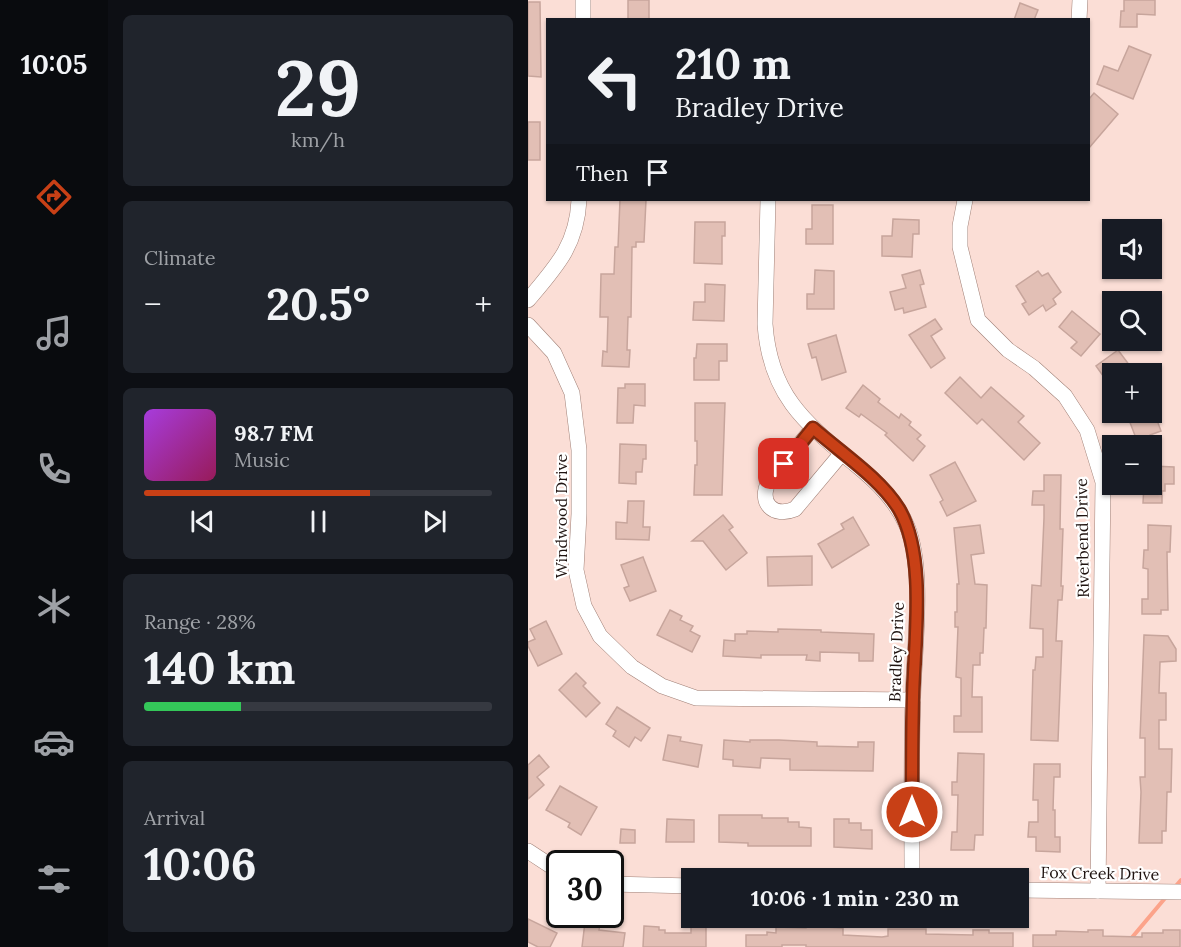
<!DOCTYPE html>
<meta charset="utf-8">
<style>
body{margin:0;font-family:Lora,serif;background:#20242c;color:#f1f3f6;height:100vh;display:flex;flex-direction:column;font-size:22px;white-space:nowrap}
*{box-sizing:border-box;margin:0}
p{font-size:20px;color:#9ea1a6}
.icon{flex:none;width:33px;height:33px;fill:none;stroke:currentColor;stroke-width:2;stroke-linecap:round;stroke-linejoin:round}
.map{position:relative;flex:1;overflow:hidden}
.panel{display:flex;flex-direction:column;gap:15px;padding:15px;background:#0d0f14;width:420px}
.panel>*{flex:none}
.hud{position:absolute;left:18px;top:18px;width:544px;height:183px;border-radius:0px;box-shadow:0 2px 4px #0004;background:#171b24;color:#f1f3f6;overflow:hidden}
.buttons{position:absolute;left:574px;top:219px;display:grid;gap:12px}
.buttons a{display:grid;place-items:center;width:60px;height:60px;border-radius:0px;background:#171b24;box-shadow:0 2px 4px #0004;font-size:30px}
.speed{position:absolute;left:18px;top:850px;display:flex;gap:12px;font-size:30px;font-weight:700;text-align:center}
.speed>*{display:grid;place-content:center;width:78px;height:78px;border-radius:50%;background:#171b24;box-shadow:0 2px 4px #0004;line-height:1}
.speed .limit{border:3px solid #111;border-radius:9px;background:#fff;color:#111}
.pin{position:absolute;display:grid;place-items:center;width:51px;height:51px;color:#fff;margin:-26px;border-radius:12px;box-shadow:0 3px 9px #0006}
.me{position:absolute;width:66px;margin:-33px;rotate:0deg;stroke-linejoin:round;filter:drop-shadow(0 0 4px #0008)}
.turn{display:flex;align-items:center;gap:21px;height:126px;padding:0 30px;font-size:27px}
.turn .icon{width:78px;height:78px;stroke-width:2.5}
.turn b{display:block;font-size:42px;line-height:51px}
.then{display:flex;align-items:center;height:57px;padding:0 30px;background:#0003;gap:12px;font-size:22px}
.big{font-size:45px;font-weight:800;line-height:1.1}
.panel .widget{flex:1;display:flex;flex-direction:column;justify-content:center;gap:9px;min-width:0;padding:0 21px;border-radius:9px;background:#20242c}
.panel .dial{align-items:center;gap:0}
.dial b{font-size:78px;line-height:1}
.song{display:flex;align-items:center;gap:18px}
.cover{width:72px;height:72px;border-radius:9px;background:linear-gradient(135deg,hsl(280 70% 55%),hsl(330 70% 35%))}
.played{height:6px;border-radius:3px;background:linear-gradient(90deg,#c84016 65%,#363941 65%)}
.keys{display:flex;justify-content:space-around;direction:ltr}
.heat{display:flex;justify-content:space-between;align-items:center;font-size:33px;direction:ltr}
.charge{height:9px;border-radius:4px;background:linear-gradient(90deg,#34c759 28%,#363941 0)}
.trip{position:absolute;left:153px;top:868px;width:348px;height:60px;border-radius:0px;background:#171b24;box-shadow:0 2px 4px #0004;font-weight:800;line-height:60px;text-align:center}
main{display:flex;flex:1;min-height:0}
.dock{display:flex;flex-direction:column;width:108px;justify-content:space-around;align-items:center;background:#090b0e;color:#9ea1a6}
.dock .icon{width:42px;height:42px}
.dock .active{color:#c84016}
.dock b{font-size:27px;color:#f1f3f6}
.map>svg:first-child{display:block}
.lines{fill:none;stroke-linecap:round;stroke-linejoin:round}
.stream{stroke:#fca38a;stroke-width:4}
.building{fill:#e2bfb5;stroke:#c7a59c;stroke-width:1.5}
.minor-casing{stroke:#a08077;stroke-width:16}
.minor{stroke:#fff;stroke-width:15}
.route-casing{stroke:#822a0e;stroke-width:15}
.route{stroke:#c84016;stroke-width:10}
.labels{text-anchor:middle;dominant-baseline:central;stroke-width:4.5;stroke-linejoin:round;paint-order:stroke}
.street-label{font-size:16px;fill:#1f1310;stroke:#fff}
</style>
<main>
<nav class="dock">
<b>10:05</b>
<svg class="icon active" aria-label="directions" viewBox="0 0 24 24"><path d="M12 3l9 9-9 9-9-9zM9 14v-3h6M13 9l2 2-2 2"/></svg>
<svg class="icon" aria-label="music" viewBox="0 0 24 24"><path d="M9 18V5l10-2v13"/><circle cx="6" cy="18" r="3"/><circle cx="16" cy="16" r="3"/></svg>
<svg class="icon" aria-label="phone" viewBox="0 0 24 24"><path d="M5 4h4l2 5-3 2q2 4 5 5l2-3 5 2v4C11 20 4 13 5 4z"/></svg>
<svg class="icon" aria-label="climate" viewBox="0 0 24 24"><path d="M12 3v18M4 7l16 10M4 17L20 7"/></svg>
<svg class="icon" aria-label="car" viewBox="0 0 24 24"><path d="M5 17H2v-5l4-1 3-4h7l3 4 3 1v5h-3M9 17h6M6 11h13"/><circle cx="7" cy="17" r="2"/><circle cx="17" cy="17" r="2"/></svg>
<svg class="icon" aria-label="filters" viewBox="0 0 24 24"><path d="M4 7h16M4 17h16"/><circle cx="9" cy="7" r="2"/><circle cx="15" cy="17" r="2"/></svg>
</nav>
<section class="panel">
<div class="widget dial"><b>29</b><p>km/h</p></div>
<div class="widget"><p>Climate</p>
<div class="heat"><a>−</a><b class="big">20.5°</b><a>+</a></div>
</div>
<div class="widget">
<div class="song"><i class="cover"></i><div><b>98.7 FM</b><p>Music</p></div></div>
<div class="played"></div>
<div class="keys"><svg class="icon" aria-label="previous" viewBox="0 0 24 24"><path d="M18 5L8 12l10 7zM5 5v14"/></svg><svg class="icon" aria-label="pause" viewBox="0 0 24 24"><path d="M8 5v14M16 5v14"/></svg><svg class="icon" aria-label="next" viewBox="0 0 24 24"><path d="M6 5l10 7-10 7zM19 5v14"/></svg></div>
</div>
<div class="widget"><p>Range · 28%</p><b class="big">140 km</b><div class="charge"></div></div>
<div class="widget"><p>Arrival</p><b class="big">10:06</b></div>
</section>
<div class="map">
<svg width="653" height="947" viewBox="0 0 653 947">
<rect width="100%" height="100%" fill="#fbded6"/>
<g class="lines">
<!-- stream -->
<g class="stream">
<path d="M647 887 653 880"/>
<path d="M596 947 638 897"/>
</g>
</g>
<!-- building -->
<g class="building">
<rect x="100" y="0" width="21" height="20"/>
<path d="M596 0H627V15L609 14V27H592L593 11H596Z"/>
<path d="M0 2H12L13 77 0 76Z"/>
<path d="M492 3 510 10 506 20H486Z"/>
<path d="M601 46 623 55 605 99 569 84 576 66 590 71Z"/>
<path d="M566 93 590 114 561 148V99Z"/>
<rect x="0" y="122" width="12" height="38"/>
<path d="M92 200H118L116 242H108V247H104L103 317H100L99 350H102L101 367 74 366 75 351 79 352 80 317H72L73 274H86L87 247H90Z"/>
<path d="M284 205H305V244H278V229H284Z"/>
<path d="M365 219 391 220V234H385L384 257 354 256V236H364Z"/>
<path d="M167 222H197V236H194V264L166 263Z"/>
<path d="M287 270 306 271V309H279V294H286Z"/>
<path d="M392 270 396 284 392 285 398 307 376 313 375 308 367 310 362 292 378 288 374 275Z"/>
<path d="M510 271 514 276 520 273 533 292 525 299 528 304 518 311 515 305 501 315 494 304 498 302 488 286Z"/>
<path d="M177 284 197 285 196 321 165 320 166 302H177Z"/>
<path d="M544 311 572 334 553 356 543 348 549 342 531 327Z"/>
<path d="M407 319 414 329 403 336 417 358 403 368 381 335Z"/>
<path d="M308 335 318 372 294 380 288 357 284 358 280 344Z"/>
<path d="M169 344H199V361H191V380H166V358H168Z"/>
<path d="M590 350 608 374H585V390L568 366Z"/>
<path d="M432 377 453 398 463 387 496 416 490 422 512 443 496 460 454 419 449 424 417 393Z"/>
<path d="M97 384H117V406L106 405 105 423H89L90 388H97Z"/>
<path d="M335 385 352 399 350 402 371 418 373 414 383 422 381 425 393 435 389 439 397 446 385 461 357 435 359 433 333 414 331 417 318 408Z"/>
<path d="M167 403H197L194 495H166L167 465H169V441H167Z"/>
<path d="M598 412H626L633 431 622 435 625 446H611Z"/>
<path d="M92 444 118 445V459H115L114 472H108V484L91 483Z"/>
<path d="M427 462 448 501 419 516 412 502 415 500 402 475Z"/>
<path d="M624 466 646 467V484H637V491H634V503H615L616 484H624Z"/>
<path d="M516 475H533L532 529H535L533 586H535L534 600H530L528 641H534L530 741 503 740 505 670H507L508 657H515V629L502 628 504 585 513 586 516 518V505H504L505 491H516Z"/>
<path d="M100 501H116L115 527H122L121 540 88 539V522L99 523Z"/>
<path d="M195 515 205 527 201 530 219 553 198 570 175 541H164Z"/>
<path d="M325 517 341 545 304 568 290 544 316 529 313 524Z"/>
<path d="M452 525 456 553 443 555 447 584 459 585 458 628H456L455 653H452V665H445L444 697H454V732H426V716H433V678L428 677 430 627H427V612H429V584H431L426 528Z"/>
<path d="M620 525 643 526 642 552H639L640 610H633V614H614V599H620V569L615 568 616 550H620Z"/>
<path d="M284 556V585L240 586 239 557Z"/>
<path d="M115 557 128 591 102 601 96 588 101 586 93 565Z"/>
<path d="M142 610 154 616 152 620 165 626 162 631 172 636 164 652 129 635Z"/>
<path d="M18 621 34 654 10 666 0 646V642L7 639 2 629Z"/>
<path d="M250 629 293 630V632L346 634 345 661H331V653L292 652V661L278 660 279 655H233V658L195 656 196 640 207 641V634H219V631L250 632Z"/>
<path d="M616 635 640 636 648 649V661L632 662 631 693H638V720H631V749H644L643 792H639L638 831H634V843H611L613 792 612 777H617V738H612Z"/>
<path d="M48 673 58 683 55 686 72 703 58 717 31 690Z"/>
<path d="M89 707 122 728 113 741 107 737 101 747 85 736 88 731 78 724Z"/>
<path d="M140 735 153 737 152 741 174 745 170 767 135 760Z"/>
<path d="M196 740 222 742V740H251L289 742V746L330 747V742H346L345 771 262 770V759L233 758 232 768 205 766V760L195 759Z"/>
<path d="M430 753 456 754 455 835H447L446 850H423L424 832H429L430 795H424V782H429Z"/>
<path d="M11 755 21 767 9 777 16 785 0 799V765Z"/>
<path d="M506 764H532V777H526L525 810H527V837H532V852L508 851V837H500L501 822H510V800H505Z"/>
<path d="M32 786 69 807 53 835 40 827 42 823 18 810Z"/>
<path d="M191 815H234V818H260V822H271V827L283 828V846H220V843L191 842Z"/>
<path d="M139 819 166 820V842H138Z"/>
<path d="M306 819H321V823H333V830H344V849L306 847Z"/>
<path d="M93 829 107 830V843H92Z"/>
<path d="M0 919 29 933 22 947H10L0 942Z"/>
<path d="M57 922 72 924 71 930 97 933 95 947H54Z"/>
<path d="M116 926 131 927V930H137V933H163V927H178V947H115Z"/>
<path d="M278 926 315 928V935L354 937 360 936V929H398V934L445 935V930H461V933H485V947H278V945H254V947H218V935H239V932L248 933V927L278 928Z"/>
<path d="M560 930H575V936L614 937V933H635V930H652V947H505V935H528V931L560 932Z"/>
</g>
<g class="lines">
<!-- minor casing -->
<g class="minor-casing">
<g id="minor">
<path d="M55 0V20"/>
<path d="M551 20 552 0"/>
<path d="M240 200 237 324C242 395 276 422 327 464 348 481 368 500 379 526 397 570 386 649 385 697 383 758 384 818 384 879"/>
<path d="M437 200 432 226V247L450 320 480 350 506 368 537 396 559 430 575 482 570 891"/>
<path d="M0 300C28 267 49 245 51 200"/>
<path d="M0 325 26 353 44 393 51 450V514L48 570 56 606 72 636 104 667 134 686 168 698 385 700"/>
<path d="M285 428 241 481C230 503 245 518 267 509L314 453"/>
<path d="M0 851 32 872"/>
<path d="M82 884 164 886"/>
<path d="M490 890 653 892"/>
</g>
</g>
<!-- minor -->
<use href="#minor" class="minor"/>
</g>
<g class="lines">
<!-- route casing -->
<g class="route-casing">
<path id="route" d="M256 464 285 428C312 452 352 478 371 509 399 557 386 643 385 698 384 736 384 774 384 812"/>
</g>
<!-- route -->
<use href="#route" class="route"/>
</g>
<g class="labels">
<!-- street labels -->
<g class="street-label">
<text transform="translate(33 516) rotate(-90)">Windwood Drive</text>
<text transform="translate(554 538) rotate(-91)">Riverbend Drive</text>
<text transform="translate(368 652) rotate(-88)">Bradley Drive</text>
<text transform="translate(572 873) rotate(1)">Fox Creek Drive</text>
</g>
</g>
</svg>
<div class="buttons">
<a><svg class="icon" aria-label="sound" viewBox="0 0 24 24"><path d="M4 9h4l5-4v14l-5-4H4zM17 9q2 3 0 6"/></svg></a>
<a><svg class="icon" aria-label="search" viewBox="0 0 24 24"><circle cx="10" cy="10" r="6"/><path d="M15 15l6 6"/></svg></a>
<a>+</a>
<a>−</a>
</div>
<div class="speed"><div class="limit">30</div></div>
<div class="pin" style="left:256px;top:464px;background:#d93025"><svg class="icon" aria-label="arrive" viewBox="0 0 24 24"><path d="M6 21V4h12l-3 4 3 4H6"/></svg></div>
<svg class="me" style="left:384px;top:812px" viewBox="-20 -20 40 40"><circle r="17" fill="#c84016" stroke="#fff" stroke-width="3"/><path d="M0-11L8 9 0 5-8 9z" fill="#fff"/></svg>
<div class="trip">10:06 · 1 min · 230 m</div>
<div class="hud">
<div class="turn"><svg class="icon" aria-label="left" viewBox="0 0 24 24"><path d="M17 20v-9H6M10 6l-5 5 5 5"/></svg><div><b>210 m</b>Bradley Drive</div></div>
<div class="then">Then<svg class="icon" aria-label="arrive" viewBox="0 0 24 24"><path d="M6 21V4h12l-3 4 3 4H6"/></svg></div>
</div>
</div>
</main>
